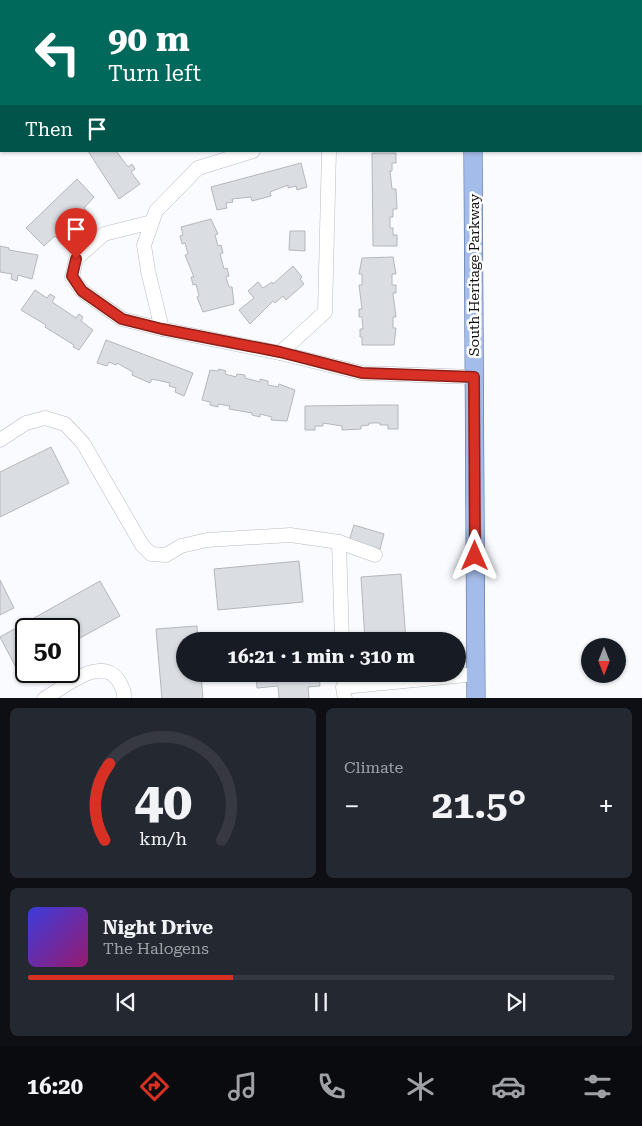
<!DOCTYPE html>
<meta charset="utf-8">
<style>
body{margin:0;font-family:"Roboto Serif",serif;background:#242831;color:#f1f3f6;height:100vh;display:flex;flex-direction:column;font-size:19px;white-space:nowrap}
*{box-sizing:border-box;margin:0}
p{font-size:16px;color:#9ea1a6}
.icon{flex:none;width:28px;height:28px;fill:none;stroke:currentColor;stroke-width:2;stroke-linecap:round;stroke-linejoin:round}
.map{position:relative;height:698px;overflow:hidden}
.panel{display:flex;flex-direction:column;gap:10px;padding:10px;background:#0d0f14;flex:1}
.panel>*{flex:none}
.guide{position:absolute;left:0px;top:0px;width:642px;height:152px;box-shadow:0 1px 4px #0004;background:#00695c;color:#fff;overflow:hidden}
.needle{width:32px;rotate:180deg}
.buttons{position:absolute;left:581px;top:638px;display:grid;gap:10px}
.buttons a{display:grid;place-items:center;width:45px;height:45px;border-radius:50%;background:#171b24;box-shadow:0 1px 4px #0004;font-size:25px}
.speed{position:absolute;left:15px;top:618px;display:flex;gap:10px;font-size:25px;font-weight:700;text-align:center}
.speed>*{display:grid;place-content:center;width:65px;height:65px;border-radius:50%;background:#171b24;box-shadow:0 1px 4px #0004;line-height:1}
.speed .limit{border:2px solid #111;border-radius:8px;background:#fff;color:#111}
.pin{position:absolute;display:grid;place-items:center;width:42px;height:42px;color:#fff;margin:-51px -21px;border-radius:50% 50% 50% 0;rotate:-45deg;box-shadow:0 0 5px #0007}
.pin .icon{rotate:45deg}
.me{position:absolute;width:55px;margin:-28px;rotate:0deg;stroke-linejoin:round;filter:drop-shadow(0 0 4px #0008)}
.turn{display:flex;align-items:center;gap:18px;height:105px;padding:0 25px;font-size:22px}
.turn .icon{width:65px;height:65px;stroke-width:2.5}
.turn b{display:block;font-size:35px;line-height:42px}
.then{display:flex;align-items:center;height:48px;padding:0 25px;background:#0003;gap:10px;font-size:19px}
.big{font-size:38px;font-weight:700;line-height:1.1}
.panel .tile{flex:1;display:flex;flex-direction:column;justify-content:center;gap:8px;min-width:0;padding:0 18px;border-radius:8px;background:#242831}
.panel .dial{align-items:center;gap:0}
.dial svg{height:130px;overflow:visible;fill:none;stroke:#363941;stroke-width:7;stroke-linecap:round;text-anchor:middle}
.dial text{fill:#f1f3f6;stroke:none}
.song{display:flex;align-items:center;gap:15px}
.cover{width:60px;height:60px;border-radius:8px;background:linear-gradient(135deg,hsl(240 70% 55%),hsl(320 70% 35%))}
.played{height:5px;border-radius:2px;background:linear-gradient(90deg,#d93025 35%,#363941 35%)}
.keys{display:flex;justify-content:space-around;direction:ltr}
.heat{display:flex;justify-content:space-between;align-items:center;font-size:28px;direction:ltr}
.panel .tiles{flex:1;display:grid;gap:10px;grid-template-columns:1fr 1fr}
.tile:last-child{grid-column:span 2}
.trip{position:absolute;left:176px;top:632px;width:290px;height:50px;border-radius:25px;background:#171b24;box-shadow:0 1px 4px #0004;font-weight:700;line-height:50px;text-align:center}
.tab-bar{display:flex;height:80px;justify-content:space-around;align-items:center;background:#090b0e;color:#9ea1a6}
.tab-bar .icon{width:35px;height:35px}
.tab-bar .active{color:#d93025}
.tab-bar b{font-size:22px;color:#f1f3f6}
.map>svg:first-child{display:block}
.building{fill:#dadde2;stroke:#b4b7bd}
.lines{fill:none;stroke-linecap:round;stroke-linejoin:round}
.minor-casing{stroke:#b8bbc0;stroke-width:15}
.major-casing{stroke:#486295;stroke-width:19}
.minor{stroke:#fff;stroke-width:14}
.major{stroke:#a4bcea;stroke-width:18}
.route-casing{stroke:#8d1f18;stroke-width:12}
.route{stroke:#d93025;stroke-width:9}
.labels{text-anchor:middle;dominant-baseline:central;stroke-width:5;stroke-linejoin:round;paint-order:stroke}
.street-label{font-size:14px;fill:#0e0f11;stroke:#fff}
</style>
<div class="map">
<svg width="642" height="699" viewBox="0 0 642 699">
<rect width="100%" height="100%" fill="#f9fbfe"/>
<!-- building -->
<g class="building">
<path d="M88 151H116L128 167 132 164 135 169 131 172 140 184 119 199Z"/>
<path d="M372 153H396V163H392V171H390L392 189H396L397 209H393V217H390V228H393V235H397V246H373Z"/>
<path d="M301 163 307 187 297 190 296 186 288 188V185L270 192 271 196 252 201 251 197 232 199 233 202 226 203 227 208 217 210 211 187Z"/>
<path d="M77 179 94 197 84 208 87 211 83 216 79 212 59 232 62 235 58 239 55 236 44 246 26 228Z"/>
<path d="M211 219 218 234 215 235 218 246 221 245 223 253 220 254 224 269 227 268 229 276 226 277 229 287H232L234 304 203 312 197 297 199 296 196 284 193 285 191 277H194L185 255 188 254 185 243 182 244 180 236 183 235 181 227Z"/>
<path d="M290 231H305V251L289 250Z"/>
<path d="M0 246 9 248V250L38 255 32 279 18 275 17 281 11 279 12 274 0 272Z"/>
<path d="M393 257 396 274H392V285H396V293H393L396 317H393V328H396L394 345H362V337H360V329H363L362 317H359V309H362L359 285H362V274H359L362 258Z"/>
<path d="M293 266 302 277 300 279 304 284 286 300 283 296 275 303 273 301 250 324 239 310 254 298 248 291 258 282 263 288 272 282 273 284Z"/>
<path d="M35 290 47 298 50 294 55 297 52 302 76 318 79 314 83 317 81 321 93 330 79 350 73 347 74 345 45 327 46 325 21 310Z"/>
<path d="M106 340 193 373 184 396 175 392 176 388 169 386 170 383 152 379 150 383 132 375 133 372 117 363 116 365 109 362 107 366 97 363Z"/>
<path d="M219 369 226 371 225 374 236 377 237 374 245 375V378L260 382V379L268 381V385L278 387 279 384 295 390 287 421 271 420 272 417 260 414V417L252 415V413L229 409 230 406 218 404V407L210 405V402L202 400 210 370 218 371Z"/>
<path d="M380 405H398V429H388V425H380V423H369V425L361 426V429L342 430V426L323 423V426H315V430H305V406Z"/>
<path d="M51 447 69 483 0 517V472Z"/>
<path d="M354 525 384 534 380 549 349 541Z"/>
<path d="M299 561 303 602 218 610 214 569Z"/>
<path d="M401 574 406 641H365L361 577Z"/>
<path d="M0 580 14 608 0 615Z"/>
<path d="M100 581 120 616 69 644V629H26L27 671 20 675 0 637Z"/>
<path d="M197 626 198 641H185V674H201L203 699H162L156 629Z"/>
<path d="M256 674H319L320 686 308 687 309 699H279L278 686 257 688Z"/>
</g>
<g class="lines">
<!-- minor casing -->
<g class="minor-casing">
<g id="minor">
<path d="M16 1 22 0"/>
<path d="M0 4H1"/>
<path d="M253 151 198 168 156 211 144 245 148 271 162 329 280 353 362 373 474 377"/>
<path d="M152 222 104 234 76 259 72 277 82 291 122 319 162 329"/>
<path d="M280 353 325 312 329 151"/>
<path d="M0 440 26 423 45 418 65 424 83 443 142 545 151 554 166 555 181 546 207 540 290 535 339 542 375 555"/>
<path d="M339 542 342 641"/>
<path d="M44 699C64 687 101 655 118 680 122 686 125 692 124 699"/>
<path d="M345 699 343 687 476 674"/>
</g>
</g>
<!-- major casing -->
<g class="major-casing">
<g id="major">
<path d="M472 0V1"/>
<path d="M473 151 476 699"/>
</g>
</g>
<!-- minor -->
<use href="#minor" class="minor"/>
<!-- major -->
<use href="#major" class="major"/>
</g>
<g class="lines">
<!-- route casing -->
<g class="route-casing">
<path id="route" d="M76 259 72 276 82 291 122 319 162 329 280 352 362 373 474 377 475 556"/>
</g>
<!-- route -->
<use href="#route" class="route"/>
</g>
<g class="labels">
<!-- street labels -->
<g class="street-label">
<text transform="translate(474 275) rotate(-90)">South Heritage Parkway</text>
</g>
</g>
</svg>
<div class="buttons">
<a><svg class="needle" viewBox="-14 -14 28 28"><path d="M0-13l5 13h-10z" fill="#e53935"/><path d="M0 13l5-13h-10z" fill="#9ea1a6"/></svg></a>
</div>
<div class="speed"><div class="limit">50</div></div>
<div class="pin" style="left:76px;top:259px;background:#d93025"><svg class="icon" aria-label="arrive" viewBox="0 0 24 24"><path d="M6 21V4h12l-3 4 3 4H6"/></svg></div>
<svg class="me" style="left:475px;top:556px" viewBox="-20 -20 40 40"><path d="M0-17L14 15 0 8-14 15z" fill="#d93025" stroke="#fff" stroke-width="4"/></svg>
<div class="trip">16:21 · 1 min · 310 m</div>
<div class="guide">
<div class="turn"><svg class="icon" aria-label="left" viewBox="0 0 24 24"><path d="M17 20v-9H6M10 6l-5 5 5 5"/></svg><div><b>90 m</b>Turn left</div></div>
<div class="then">Then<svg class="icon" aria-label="arrive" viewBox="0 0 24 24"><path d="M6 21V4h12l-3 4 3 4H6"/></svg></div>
</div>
</div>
<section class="panel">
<div class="tiles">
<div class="tile dial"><svg viewBox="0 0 100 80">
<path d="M14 69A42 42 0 1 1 86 69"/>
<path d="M14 69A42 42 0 0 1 17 22" stroke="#d93025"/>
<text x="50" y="56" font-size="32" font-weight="700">40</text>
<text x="50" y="72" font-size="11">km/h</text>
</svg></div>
<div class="tile"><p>Climate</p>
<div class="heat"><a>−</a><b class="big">21.5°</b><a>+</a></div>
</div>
<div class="tile">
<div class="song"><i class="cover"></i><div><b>Night Drive</b><p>The Halogens</p></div></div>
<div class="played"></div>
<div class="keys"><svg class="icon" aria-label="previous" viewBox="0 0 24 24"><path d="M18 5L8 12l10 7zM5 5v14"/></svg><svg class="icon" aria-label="pause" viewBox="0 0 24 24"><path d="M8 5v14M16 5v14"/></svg><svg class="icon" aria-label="next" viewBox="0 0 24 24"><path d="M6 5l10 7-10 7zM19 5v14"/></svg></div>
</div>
</div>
</section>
<nav class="tab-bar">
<b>16:20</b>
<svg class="icon active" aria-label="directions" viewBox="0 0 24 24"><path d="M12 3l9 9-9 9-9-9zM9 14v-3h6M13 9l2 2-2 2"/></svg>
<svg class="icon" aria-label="music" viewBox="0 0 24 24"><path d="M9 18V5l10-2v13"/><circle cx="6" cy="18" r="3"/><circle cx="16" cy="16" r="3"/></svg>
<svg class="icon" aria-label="phone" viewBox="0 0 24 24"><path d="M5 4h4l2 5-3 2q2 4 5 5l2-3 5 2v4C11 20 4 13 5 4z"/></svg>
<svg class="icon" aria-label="climate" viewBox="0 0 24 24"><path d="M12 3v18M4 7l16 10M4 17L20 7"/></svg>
<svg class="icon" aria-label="car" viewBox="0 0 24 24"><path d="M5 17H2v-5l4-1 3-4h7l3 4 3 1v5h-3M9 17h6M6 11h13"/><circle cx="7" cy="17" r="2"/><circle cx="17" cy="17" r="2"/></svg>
<svg class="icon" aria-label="filters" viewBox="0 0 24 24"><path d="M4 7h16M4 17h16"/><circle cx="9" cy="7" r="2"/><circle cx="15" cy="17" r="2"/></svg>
</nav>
